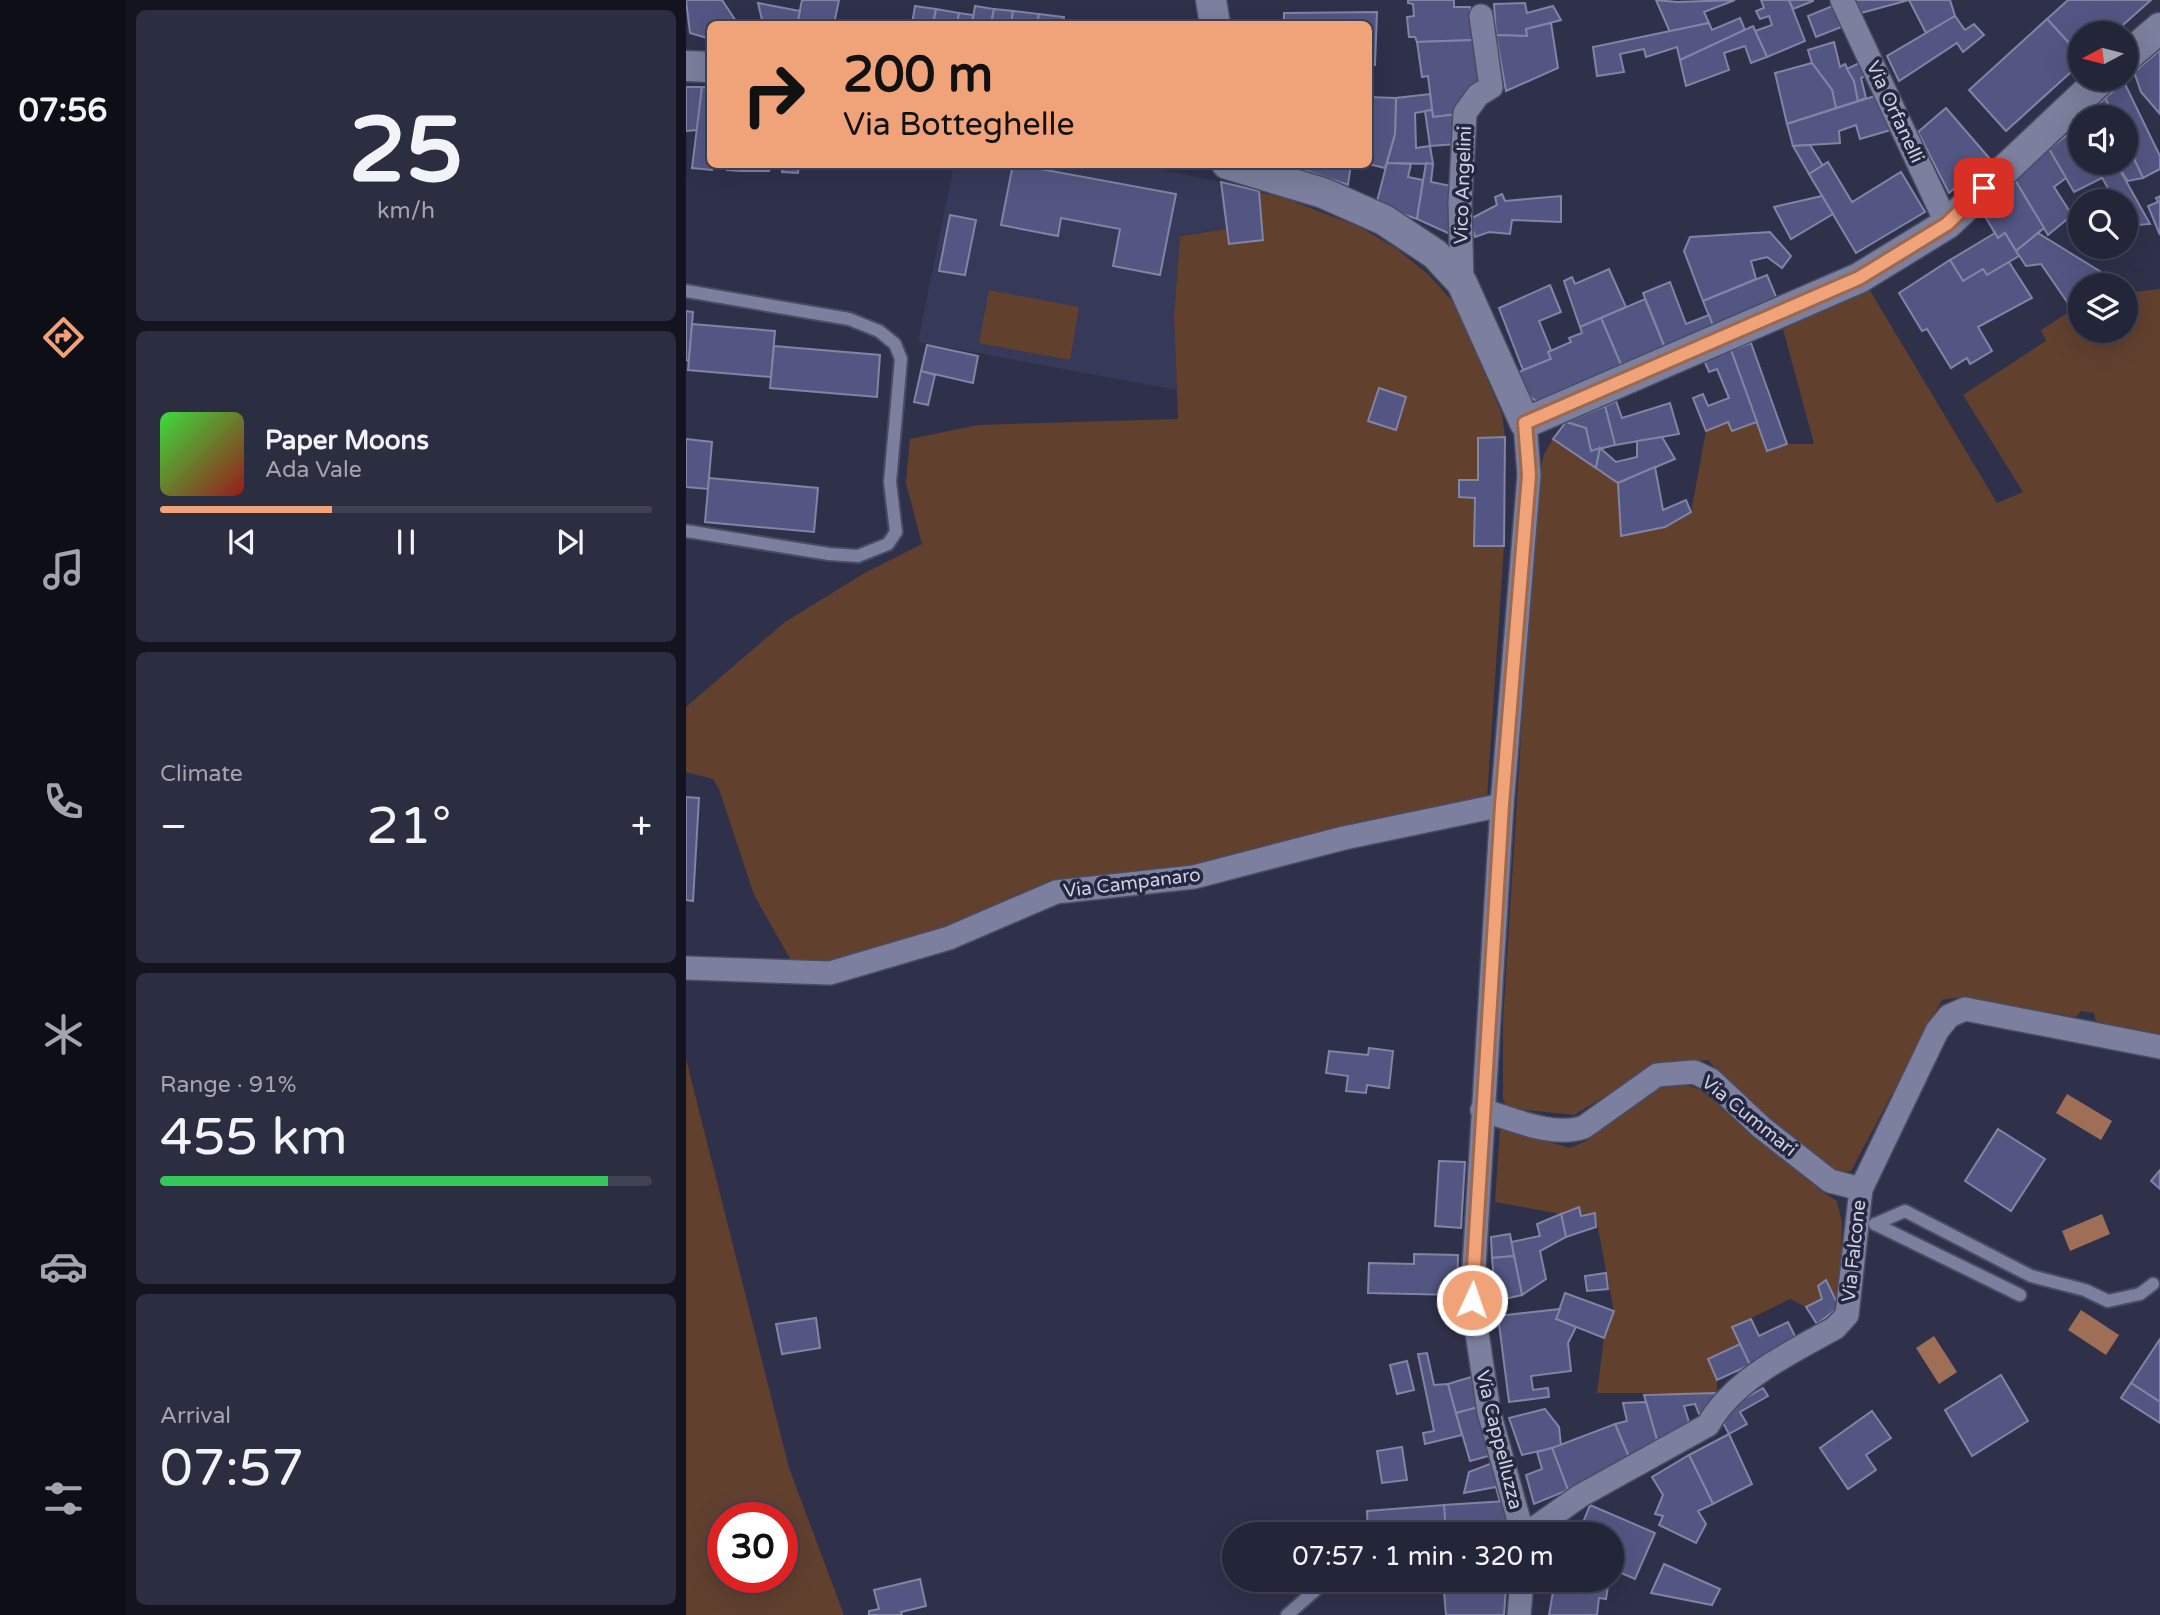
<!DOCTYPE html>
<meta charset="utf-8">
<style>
body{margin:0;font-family:"Varela Round",sans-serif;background:#2b2d40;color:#f1f3f6;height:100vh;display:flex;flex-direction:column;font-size:26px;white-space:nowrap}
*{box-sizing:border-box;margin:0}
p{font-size:23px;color:#a3a5ae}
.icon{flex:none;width:38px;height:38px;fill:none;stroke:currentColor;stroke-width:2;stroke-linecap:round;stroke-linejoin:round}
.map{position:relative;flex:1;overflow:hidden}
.drawer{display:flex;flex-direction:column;gap:10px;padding:10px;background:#13141f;width:560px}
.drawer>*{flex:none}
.top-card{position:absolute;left:21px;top:21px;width:665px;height:147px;border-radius:10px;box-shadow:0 7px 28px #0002,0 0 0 2px #404253;background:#f0a279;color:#111;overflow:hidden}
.needle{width:46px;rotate:263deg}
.buttons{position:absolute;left:1382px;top:21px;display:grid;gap:14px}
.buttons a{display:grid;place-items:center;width:70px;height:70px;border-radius:50%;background:#232538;box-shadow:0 7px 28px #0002,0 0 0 2px #404253;font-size:35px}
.speed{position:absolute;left:21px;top:1502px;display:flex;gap:14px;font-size:35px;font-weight:700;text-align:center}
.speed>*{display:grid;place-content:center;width:91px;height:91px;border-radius:50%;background:#232538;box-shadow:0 7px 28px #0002,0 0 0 2px #404253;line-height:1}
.speed .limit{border:10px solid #d22;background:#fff;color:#111}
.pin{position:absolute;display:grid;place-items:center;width:60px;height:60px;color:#fff;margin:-30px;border-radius:14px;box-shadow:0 4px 10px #0006}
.me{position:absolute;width:77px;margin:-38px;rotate:3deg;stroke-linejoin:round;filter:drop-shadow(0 0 5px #0008)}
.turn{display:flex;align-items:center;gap:24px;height:147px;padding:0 21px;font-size:32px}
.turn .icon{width:91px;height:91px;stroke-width:2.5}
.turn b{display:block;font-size:49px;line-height:60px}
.big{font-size:52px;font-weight:600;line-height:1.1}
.drawer .widget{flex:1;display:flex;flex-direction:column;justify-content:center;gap:10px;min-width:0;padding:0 24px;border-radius:10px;background:#2b2d40}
.drawer .dial{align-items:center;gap:0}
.dial b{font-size:91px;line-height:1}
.song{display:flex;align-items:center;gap:21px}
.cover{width:84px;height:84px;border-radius:10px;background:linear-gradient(135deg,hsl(120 70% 55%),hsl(0 70% 35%))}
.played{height:7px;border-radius:4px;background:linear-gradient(90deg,#f0a279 35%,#404253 35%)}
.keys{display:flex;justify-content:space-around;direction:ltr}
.heat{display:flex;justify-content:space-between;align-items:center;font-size:38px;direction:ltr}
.charge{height:10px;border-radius:5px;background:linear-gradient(90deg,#34c759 91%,#404253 0)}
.trip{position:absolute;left:536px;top:1522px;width:402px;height:70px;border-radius:35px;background:#232538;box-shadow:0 7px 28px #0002,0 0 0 2px #404253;font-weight:600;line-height:70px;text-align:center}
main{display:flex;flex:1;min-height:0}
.tab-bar{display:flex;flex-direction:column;width:126px;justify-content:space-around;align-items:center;background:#0e0f16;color:#a3a5ae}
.tab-bar .icon{width:49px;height:49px}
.tab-bar .current{color:#f0a279}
.tab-bar b{font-size:32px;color:#f1f3f6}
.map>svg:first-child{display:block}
.built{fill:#373959}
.green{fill:#61402e;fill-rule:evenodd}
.water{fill:#9e6f56}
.building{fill:#535682;stroke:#8184a3;stroke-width:2}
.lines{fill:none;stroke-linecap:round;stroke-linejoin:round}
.service-casing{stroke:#4a4c62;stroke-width:16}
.minor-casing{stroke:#4a4c62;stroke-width:26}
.tertiary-casing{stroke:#4a4c62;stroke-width:33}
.service{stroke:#7c7f9d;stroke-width:12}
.minor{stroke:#7c7f9d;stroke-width:23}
.tertiary{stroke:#7c7f9d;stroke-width:30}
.route-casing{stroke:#9c694f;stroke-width:18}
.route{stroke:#f0a279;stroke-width:12}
.labels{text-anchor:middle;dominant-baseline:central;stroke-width:7;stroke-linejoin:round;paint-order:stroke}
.street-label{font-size:19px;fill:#ced1e1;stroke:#252740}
</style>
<main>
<nav class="tab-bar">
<b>07:56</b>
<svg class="icon current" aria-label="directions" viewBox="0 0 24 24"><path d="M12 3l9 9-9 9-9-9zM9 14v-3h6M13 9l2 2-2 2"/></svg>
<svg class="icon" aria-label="music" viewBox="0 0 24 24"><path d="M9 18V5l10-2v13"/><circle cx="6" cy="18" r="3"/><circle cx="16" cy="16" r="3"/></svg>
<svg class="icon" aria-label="phone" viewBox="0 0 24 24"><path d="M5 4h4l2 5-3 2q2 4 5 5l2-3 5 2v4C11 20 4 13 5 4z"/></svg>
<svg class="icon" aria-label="climate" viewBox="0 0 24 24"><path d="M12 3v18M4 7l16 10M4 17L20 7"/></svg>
<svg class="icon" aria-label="car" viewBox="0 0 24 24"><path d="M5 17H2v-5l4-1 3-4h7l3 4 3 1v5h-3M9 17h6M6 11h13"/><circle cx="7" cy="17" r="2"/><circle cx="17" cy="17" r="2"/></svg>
<svg class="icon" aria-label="filters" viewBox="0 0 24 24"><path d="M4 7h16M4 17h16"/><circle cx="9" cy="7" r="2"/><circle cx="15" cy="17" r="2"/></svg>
</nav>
<section class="drawer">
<div class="widget dial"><b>25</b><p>km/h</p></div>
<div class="widget">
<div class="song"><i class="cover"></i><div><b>Paper Moons</b><p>Ada Vale</p></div></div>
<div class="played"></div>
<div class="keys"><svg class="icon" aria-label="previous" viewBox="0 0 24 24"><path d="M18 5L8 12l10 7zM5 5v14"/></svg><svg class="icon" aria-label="pause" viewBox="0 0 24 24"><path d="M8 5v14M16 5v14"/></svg><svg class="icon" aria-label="next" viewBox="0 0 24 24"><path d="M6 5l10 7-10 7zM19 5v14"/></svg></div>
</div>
<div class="widget"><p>Climate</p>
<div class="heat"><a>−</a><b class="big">21°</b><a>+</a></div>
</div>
<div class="widget"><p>Range · 91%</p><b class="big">455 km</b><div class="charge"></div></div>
<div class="widget"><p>Arrival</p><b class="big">07:57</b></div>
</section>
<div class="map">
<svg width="1474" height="1615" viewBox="0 0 1474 1615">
<rect width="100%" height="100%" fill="#2f314b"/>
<!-- built -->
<path class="built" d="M268 165H454L535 182 541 229 494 235 488 316 491 390 232 342Z"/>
<!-- green -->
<g class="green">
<path d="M535 182 601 199 674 227 711 249 743 275 769 304 816 414 819 437 818 546 801 798 493 869 356 887 243 932 141 962H106L68 895 33 789 27 779 0 772V707L99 622 177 574 236 544 220 483 224 439 292 425 492 419 488 316 494 236 541 229Z"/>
<path d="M1183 289 1311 503 1337 492 1277 395 1360 341 1355 330 1395 304V331H1440V293L1474 289V1036L1410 1022 1408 1013 1395 1011 1390 1017 1276 997 1256 1000 1165 1171 1153 1172 1072 1115 1022 1060 973 1064 888 1115 821 1108 817 1099V1021L851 484 858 454 867 439 932 483 935 536 979 527 1005 512 1020 431 1042 422 1046 431 1071 422 1082 451 1101 444H1128L1097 329Z"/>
<path d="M303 290 393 307 384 360 293 343Z"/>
<path d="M0 1059 103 1468 158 1615H0ZM96 1517V1577H37V1517Z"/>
<path d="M995 1083 1015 1090 1135 1191 1151 1201 1156 1223 1153 1307 1140 1281 1132 1286 1136 1299 1120 1307 1104 1299 1047 1327 1054 1344 1022 1359 1031 1380V1393H911L918 1338 928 1311 909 1213 875 1214 809 1202 814 1128 884 1148 900 1141 970 1087Z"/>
</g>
<!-- water -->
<g class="water">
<path d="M1381 1094 1426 1121 1415 1140 1370 1113Z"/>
<path d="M1416 1214 1424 1234 1384 1251 1376 1231Z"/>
<path d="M1395 1310 1433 1335 1420 1355 1382 1330Z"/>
<path d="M1248 1336 1271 1372 1253 1384 1230 1348Z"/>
</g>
<!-- building -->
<g class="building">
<path d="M0 0H36L52 24H24V39L4 33Z"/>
<path d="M116 0H153L148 24H111Z"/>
<path d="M722 0H768V7H784L788 40 731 42 729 37H723L721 17 728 16 727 4 722 3Z"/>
<path d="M970 0 991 2 1049 0 1018 12 1023 23 984 32Z"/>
<path d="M1075 0H1103L1119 41 1081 57 1069 31 1086 25 1083 16 1074 19 1070 11 1078 8Z"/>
<path d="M1103 0H1127V1L1107 9Z"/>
<path d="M1169 0H1223L1175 13Z"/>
<path d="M1223 0H1264L1269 16 1240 33Z"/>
<path d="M1382 0H1465L1428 33H1395V56L1361 19Z"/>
<path d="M72 3 114 11 111 24H77Z"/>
<path d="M839 3 841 13 867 6 875 20 840 29 841 36 810 35 808 4Z"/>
<path d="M1149 5 1158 26 1130 37 1122 16Z"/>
<path d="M229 6 250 9 247 24H226Z"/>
<path d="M289 6 308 9 305 24H286Z"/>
<path d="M250 9 273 13 271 24H247Z"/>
<path d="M308 9 327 11 325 24H305Z"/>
<path d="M327 11 353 14 351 24H325Z"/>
<path d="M691 12 689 65H682V24H598V13Z"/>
<path d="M273 13 287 15 286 24H271Z"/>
<path d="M353 14 378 17 377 24H351Z"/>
<path d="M1269 16 1279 30 1288 24 1298 35 1277 52 1271 43 1213 81 1201 56Z"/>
<path d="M1054 18 1059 30 994 60 991 47 960 57 958 49 934 54 938 72 911 76 907 47 1023 23 1026 30Z"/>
<path d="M1361 19 1395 56V63L1320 131 1283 90Z"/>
<path d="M865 23 872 68 820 91 810 35 841 36 840 29Z"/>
<path d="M1067 26 1081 57 1065 63 1059 46 1038 53 1043 70 1000 86 994 60Z"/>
<path d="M788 40 797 84 773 114 747 117 742 76 736 77 731 42Z"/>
<path d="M1148 42 1154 67 1159 64 1168 81 1172 101 1150 108 1146 90 1126 63 1122 50Z"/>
<path d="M1474 50V114L1455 92 1448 72Z"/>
<path d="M1177 61 1183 74 1175 78 1180 98 1172 101 1168 81 1161 69Z"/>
<path d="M1126 63 1146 90 1150 108 1101 124 1089 73Z"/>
<path d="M1438 82 1474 156V169L1457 178 1440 142V117H1429L1419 98Z"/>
<path d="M0 87H16L11 130 0 131Z"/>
<path d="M16 87 24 88 26 170 6 168Z"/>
<path d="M744 94 746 110 729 113 730 148 744 146 747 164 701 163 709 134 710 98Z"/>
<path d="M1192 95 1208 129 1174 139 1170 125 1153 131 1154 143 1107 146 1101 124Z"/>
<path d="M682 97 710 98 709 134 699 168 682 164Z"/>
<path d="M1419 98 1429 117H1400V116Z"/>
<path d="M1260 108 1304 159 1263 193 1232 132Z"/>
<path d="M746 110 747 117 773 114 771 144 744 146 739 111Z"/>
<path d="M1381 135 1395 157V163H1399L1405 173 1411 169 1416 178 1388 192 1363 149Z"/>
<path d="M1440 142 1457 178 1442 181 1430 163H1440Z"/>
<path d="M1124 145 1137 166 1123 174 1107 146Z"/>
<path d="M1363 149 1380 178 1368 187 1386 215 1362 235 1329 180Z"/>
<path d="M1142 162 1166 202 1215 172 1239 212 1170 253 1123 174Z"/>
<path d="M701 163 725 164 722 177 737 180 731 219 690 205Z"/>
<path d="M740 163 747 164 745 182 770 187 764 234 731 219Z"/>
<path d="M1408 163H1430L1464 224 1440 226V201H1429Z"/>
<path d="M41 164H56L55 171 41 170Z"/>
<path d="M56 164H84L83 171H55Z"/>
<path d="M97 164H113L112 173 96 172Z"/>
<path d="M327 164 490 194 474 275 427 266 434 229 375 218 372 236 315 225Z"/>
<path d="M613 164H665L662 185 612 168Z"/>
<path d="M1329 180 1358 228 1330 251 1319 233 1312 238 1295 210Z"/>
<path d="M535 182 573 191 577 240 543 244Z"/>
<path d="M816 194 819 201 875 196V222L826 220 824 234 803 232 789 237 784 219 811 205 809 197Z"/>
<path d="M1136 196 1147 214 1105 239 1088 207Z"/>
<path d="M1474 196V235L1462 206 1472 202 1470 198Z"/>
<path d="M264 215 290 220 279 275 253 271Z"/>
<path d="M1084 232 1105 256 1096 268 1081 257 1065 261 1070 279 1017 301 998 251 1004 237Z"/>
<path d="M1309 233 1312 238 1319 233 1333 256 1301 275 1297 269 1277 281 1264 260Z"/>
<path d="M1352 233 1428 280 1420 285H1395V304L1386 309 1355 264 1340 266 1330 251Z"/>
<path d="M1264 260 1277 281 1297 269 1301 275 1323 262 1346 298 1292 327 1306 351 1284 364 1281 358 1265 368 1241 329 1236 331 1213 293Z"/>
<path d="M923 269 940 307 894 327 878 281 886 277 889 284Z"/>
<path d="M1081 275 1091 299 1027 326 1017 301Z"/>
<path d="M984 282 1000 324 1023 315 1027 326 979 348 957 293Z"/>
<path d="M864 285 875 312 853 321 865 350 862 352 865 359 837 370 813 308Z"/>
<path d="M959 299 979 348 936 367 915 318Z"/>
<path d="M0 311 7 312 3 361 0 360Z"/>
<path d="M915 318 936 367 863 399 850 401 843 396 833 372 865 359 862 352 885 342 883 338 896 333 894 327Z"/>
<path d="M6 324 89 331 85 377 2 370Z"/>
<path d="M1065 343 1101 444 1081 451 1045 350Z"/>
<path d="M241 345 292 356 287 383 235 371Z"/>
<path d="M88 346 194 355 191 397 84 388Z"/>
<path d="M1045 350 1071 422 1046 431 1042 422 1020 431 1007 398 1017 394 1022 406 1043 398 1031 369 1023 372 1018 360Z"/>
<path d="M235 371 249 375 242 405 228 402Z"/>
<path d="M693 388 720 397 710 430 682 421Z"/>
<path d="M930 401 936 418 984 403 993 434 929 445 919 406Z"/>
<path d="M919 406 929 445 905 451 900 428 880 422Z"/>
<path d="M880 422 900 428 905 451 914 448 910 468 867 439Z"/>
<path d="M819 437 818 546H788L789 498 773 497V480H792V438Z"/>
<path d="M976 437 989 459 932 483 910 468 914 448 930 462 951 457V441Z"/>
<path d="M0 439 26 442 22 489 0 487Z"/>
<path d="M969 467 977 510 1000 500 1005 512 979 527 935 536 932 483Z"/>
<path d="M23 478 132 488 128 532 19 522Z"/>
<path d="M0 797 13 798 7 901 0 900Z"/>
<path d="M683 1048 707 1051 703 1088 681 1085 680 1093 660 1091 662 1076 640 1073 643 1051 682 1055Z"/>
<path d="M1312 1129 1359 1159 1325 1211 1279 1181Z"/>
<path d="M753 1161 779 1162 775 1228 749 1226Z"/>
<path d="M1474 1170V1189L1465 1181Z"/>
<path d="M893 1207 895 1216 909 1213 910 1227 880 1237 875 1214Z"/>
<path d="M875 1214 880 1237 854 1251 860 1279 836 1295 825 1242 854 1236 851 1224Z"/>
<path d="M824 1234 828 1256 806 1258 805 1237Z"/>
<path d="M728 1254 772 1255 771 1295 682 1293 683 1263 728 1264Z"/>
<path d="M828 1256 836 1295 810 1301 806 1258Z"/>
<path d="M920 1273 922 1289 901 1291 899 1276Z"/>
<path d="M1140 1280 1153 1307 1131 1324 1120 1307 1136 1299 1132 1286Z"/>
<path d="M879 1293 928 1311 918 1338 870 1319Z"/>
<path d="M874 1309 870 1319 890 1327 882 1343 885 1371 845 1376 847 1390 862 1388 863 1397 823 1402 812 1316Z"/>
<path d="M130 1318 134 1348 96 1354 90 1324Z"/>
<path d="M1065 1319 1073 1336 1102 1322 1112 1342 1064 1365 1046 1327Z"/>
<path d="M1474 1339V1402L1445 1383Z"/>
<path d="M1054 1344 1064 1365 1031 1380 1022 1359Z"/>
<path d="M741 1353 748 1385 762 1384 776 1435 739 1444 737 1433 748 1431 732 1354Z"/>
<path d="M721 1361 728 1390 711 1394 704 1365Z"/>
<path d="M1315 1375 1342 1421 1286 1456 1259 1410Z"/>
<path d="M785 1377 793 1407 770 1413 762 1384Z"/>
<path d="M1445 1383 1474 1402V1423L1435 1398Z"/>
<path d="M1077 1388 1082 1396 1054 1412 1061 1424 1043 1434 1032 1414Z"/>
<path d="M1031 1393 1032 1402 1013 1414 1009 1404 998 1406 1003 1422 971 1440 958 1395Z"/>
<path d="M960 1402 971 1440 943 1457 929 1424 941 1421 937 1403Z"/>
<path d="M793 1407 806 1455 784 1461 770 1413Z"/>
<path d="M859 1409 873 1427 875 1446 836 1455 823 1418Z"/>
<path d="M1186 1411 1205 1438 1180 1455 1190 1470 1162 1489 1134 1448Z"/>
<path d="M929 1424 943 1457 882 1490 866 1448Z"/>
<path d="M1043 1434 1066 1484 1027 1504 1003 1455Z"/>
<path d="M716 1447 721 1480 696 1483 691 1451Z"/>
<path d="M866 1448 882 1490 848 1504 840 1475 856 1469 851 1452Z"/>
<path d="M1003 1455 1027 1504 1012 1511 1020 1524 1010 1543 973 1525 977 1516 969 1514 977 1495 966 1477Z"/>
<path d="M809 1462 820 1501 814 1502 810 1487 778 1493 783 1472Z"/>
<path d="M820 1501 822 1535H760L758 1505Z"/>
<path d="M758 1505 760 1535H682L681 1511Z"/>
<path d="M904 1505 969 1533 949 1579 926 1569V1535H892Z"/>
<path d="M978 1564 1034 1589 1026 1605 965 1593Z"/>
<path d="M234 1579 240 1606 215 1612 216 1615H183V1611L193 1609 188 1590Z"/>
<path d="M757 1580H780L781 1591 820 1587 818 1615H760Z"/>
<path d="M869 1580H923L920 1599 913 1598 911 1615H863Z"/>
</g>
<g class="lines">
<!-- service casing -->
<g class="service-casing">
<g id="service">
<path d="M0 291 163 319 193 331 209 344 215 359 204 482 210 532 202 544 172 556 143 554 0 531"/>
<path d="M1189 1224 1219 1211 1345 1276 1399 1290 1422 1301 1454 1294 1467 1284"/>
<path d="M1189 1224 1334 1295"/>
<path d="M601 1615 641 1580"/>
</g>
</g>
<!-- minor casing -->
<g class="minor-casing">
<g id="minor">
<path d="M1156 0 1261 224"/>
<path d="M776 283 774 203 779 113 792 95 805 87 795 16"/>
<path d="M0 968 144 973 263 938 370 892 508 877 658 838 816 805"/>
<path d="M796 1110C827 1119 867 1138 898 1127L971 1075 1008 1072 1025 1080 1075 1127 1144 1181 1175 1189"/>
<path d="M837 1535 803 1412 786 1300 816 805 843 475 839 423"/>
<path d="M839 1535 894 1496 1022 1425C1048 1379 1104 1353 1149 1328L1161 1315 1175 1189 1251 1031 1263 1016 1279 1009 1474 1047"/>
<path d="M833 1615 836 1580"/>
</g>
</g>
<!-- tertiary casing -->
<g class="tertiary-casing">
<g id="tertiary">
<path d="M525 0 529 24"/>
<path d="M1440 57 1474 28"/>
<path d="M0 66 24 67"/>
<path d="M541 164 637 193 698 220 749 254 776 283 839 423 1173 278 1261 224 1415 79"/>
</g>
</g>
<!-- service -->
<use href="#service" class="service"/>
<!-- minor -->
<use href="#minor" class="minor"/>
<!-- tertiary -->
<use href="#tertiary" class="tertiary"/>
</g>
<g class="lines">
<!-- route casing -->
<g class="route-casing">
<path id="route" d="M786 1300 816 805 843 475 839 423 1173 278 1261 224 1298 188"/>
</g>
<!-- route -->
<use href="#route" class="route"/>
</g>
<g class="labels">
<!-- street labels -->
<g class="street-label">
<text transform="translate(1209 112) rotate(65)">Via Orfanelli</text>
<text transform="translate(777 185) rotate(-88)">Vico Angelini</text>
<text transform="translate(446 883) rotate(-7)">Via Campanaro</text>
<text transform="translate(1063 1116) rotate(39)">Via Cummari</text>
<text transform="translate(1168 1251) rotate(-84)">Via Falcone</text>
<text transform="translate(813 1440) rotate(76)">Via Cappelluzza</text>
</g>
</g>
</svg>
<div class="buttons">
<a><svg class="needle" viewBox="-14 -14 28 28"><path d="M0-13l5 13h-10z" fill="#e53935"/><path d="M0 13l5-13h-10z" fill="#a3a5ae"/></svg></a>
<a><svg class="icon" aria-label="sound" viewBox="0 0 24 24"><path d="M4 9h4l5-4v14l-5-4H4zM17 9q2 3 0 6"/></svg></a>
<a><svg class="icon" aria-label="search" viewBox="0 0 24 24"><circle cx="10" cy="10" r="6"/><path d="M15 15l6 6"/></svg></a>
<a><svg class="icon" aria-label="layers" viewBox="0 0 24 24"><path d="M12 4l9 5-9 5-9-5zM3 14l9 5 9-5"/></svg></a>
</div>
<div class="speed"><div class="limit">30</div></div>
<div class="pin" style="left:1298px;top:188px;background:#d93025"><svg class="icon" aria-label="arrive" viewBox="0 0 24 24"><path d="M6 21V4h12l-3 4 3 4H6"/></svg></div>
<svg class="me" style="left:786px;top:1300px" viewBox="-20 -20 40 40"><circle r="17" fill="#f0a279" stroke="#fff" stroke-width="3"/><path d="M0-11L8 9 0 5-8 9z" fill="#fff"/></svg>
<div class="trip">07:57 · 1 min · 320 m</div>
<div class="top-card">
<div class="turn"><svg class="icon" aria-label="right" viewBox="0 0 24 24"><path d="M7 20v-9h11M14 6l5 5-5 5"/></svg><div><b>200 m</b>Via Botteghelle</div></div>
</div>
</div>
</main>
